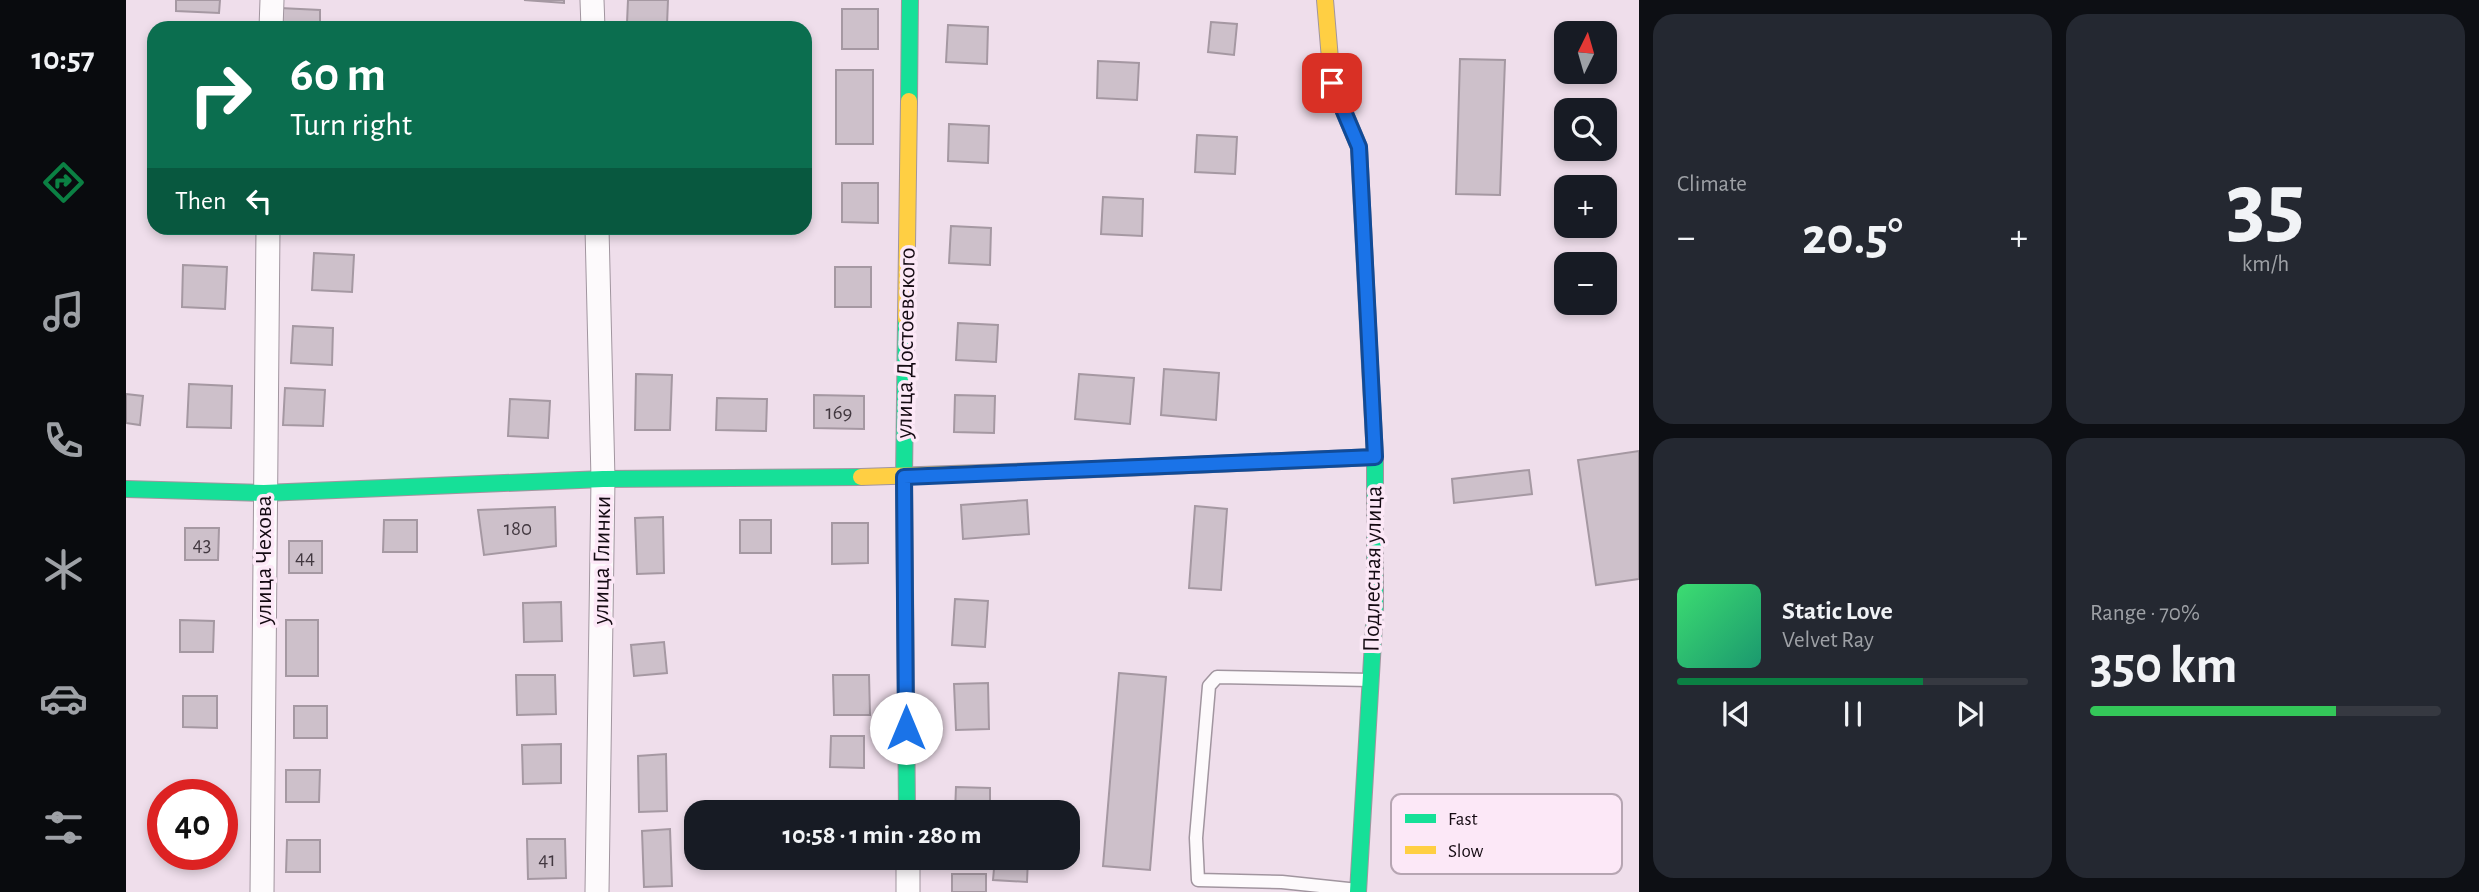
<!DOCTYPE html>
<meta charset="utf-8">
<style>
body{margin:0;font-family:"Alegreya Sans",sans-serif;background:#242831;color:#f1f3f6;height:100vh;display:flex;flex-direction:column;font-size:26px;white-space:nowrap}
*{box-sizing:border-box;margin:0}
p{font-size:23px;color:#9ea1a6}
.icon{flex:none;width:38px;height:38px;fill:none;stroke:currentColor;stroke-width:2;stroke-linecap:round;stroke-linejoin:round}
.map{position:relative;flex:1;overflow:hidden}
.sheet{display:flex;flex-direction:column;gap:14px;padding:14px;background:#0d0f14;width:840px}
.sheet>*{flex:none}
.hud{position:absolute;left:21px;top:21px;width:665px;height:214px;border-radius:21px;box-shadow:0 4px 10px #0003;background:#0b6e4f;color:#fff;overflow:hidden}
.needle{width:46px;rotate:5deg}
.controls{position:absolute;left:1428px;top:21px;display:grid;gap:14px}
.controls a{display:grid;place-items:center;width:63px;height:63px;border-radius:14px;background:#171b24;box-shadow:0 4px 10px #0003;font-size:35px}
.speed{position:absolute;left:21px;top:779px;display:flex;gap:14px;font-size:35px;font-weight:700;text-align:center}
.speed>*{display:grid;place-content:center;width:91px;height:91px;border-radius:50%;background:#171b24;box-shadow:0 4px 10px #0003;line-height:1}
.speed .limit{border:10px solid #d22;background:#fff;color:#111}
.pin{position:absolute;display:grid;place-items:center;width:60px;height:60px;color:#fff;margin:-30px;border-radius:14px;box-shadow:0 4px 10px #0006}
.me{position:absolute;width:77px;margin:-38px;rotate:0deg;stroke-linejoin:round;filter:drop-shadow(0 0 5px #0008)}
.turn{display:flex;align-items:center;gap:24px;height:147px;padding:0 28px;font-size:32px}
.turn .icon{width:91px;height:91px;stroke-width:2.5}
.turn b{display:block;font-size:49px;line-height:60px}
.then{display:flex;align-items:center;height:66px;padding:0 28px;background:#0003;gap:14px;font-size:26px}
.big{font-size:52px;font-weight:600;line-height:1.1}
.sheet .card{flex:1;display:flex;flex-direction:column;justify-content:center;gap:10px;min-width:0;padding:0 24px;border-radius:21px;background:#242831}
.sheet .dial{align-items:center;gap:0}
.dial b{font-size:91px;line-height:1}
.song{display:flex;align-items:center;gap:21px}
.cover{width:84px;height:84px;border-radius:10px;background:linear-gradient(135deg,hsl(140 70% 55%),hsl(160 70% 35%))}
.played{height:7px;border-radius:4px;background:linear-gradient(90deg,#0b8043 70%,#363941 70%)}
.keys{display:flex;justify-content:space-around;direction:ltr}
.heat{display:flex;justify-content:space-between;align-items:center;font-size:38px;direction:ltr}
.charge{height:10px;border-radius:5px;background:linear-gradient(90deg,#34c759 70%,#363941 0)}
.sheet .tiles{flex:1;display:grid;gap:14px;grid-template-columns:repeat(2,1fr)}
.trip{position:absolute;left:558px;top:800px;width:396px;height:70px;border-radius:21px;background:#171b24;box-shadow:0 4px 10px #0003;font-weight:600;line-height:70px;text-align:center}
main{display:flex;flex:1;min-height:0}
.tabs{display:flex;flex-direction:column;width:126px;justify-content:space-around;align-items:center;background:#090b0e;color:#9ea1a6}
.tabs .icon{width:49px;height:49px}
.tabs .active{color:#0b8043}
.tabs b{font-size:32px;color:#f1f3f6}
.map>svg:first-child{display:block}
.building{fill:#cdc0ca;stroke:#a598a2;stroke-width:2}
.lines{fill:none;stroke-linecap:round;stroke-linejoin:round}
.lane-casing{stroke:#a1959f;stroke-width:15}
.street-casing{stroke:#a1959f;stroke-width:25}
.fast-casing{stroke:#a1959f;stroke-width:18}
.slow-casing{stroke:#a1959f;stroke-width:18}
.lane{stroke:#fdfafc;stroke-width:12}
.street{stroke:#fdfafc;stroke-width:23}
.fast{stroke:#16e098;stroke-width:16}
.slow{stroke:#ffcf43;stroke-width:16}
.route-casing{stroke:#114b97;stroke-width:18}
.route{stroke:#1a73e8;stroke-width:12}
.labels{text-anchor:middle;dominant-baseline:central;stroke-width:7;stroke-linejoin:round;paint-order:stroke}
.number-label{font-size:21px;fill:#423840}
.street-label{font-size:24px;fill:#140a12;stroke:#fce8f7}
.key{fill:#fce8f7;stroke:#b6a5b2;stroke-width:2}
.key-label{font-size:19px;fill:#140a12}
</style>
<main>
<nav class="tabs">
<b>10:57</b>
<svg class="icon active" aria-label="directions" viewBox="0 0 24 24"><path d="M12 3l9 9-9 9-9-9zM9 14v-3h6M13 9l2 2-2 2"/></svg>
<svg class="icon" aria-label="music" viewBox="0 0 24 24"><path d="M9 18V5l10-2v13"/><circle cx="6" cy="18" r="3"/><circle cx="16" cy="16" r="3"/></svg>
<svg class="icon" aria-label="phone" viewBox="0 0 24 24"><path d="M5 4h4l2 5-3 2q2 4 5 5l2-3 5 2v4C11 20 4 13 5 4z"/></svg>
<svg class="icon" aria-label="climate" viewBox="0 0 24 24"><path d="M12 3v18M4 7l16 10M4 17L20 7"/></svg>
<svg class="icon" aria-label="car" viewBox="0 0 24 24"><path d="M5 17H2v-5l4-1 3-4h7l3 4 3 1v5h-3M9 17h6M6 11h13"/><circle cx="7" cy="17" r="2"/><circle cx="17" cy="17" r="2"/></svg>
<svg class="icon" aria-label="filters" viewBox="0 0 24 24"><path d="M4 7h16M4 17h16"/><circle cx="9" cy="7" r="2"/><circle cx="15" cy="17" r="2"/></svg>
</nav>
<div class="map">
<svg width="1513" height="892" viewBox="0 0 1513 892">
<rect width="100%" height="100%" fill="#efdeeb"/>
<!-- building -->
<g class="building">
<path d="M50 0H94L93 13 50 11Z"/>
<path d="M398 0H438V3Z"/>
<path d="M502 0H542L541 25 501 23Z"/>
<path d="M154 8 194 10V28H153Z"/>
<rect x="716" y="9" width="36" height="40"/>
<path d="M1085 22 1111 24 1108 55 1082 52Z"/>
<path d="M822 25 862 27 861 64 820 62Z"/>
<path d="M1334 59 1379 60 1374 195 1330 194Z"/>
<path d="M972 61 1013 63 1011 100 971 98Z"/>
<rect x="710" y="70" width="37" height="74"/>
<path d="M823 124 863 126 862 163 822 161Z"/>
<path d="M1071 135 1111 137 1109 174 1069 172Z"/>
<path d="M716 183H752V223L716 222Z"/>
<path d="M977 197 1017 199 1016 236 975 234Z"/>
<path d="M825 226 865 228 864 265 823 263Z"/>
<path d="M392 228H433L432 234 392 233Z"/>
<path d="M188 253 228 255 226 292 186 290Z"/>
<path d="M57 265 101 267 99 309 56 307Z"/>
<rect x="709" y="267" width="36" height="40"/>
<path d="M832 323 872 325 870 362 830 360Z"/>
<path d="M167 326 207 328 206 365 165 363Z"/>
<path d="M1038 369 1093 373 1090 420 1035 415Z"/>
<path d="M510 374 546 375 544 430H509Z"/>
<path d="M953 374 1008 378 1004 424 949 419Z"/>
<path d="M63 384 106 386 105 428 61 427Z"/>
<path d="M159 388 199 390 197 426 157 425Z"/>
<path d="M0 394 17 396 14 425 0 423Z"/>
<path d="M688 395 738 396V429L688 428Z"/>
<path d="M829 395 869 396 868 433 828 432Z"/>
<path d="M591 398 641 399 640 431 590 430Z"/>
<path d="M384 399 424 401 422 438 382 436Z"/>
<path d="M1513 451V579L1470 585 1452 460Z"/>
<path d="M1403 470 1406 494 1328 503 1326 479Z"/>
<path d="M901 500 903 534 837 539 835 505Z"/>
<path d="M1069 506 1101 509 1095 590 1063 588Z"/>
<path d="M429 507 430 546 358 555 352 510Z"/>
<path d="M537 517 538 573 511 574 509 518Z"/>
<path d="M258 520H291V552H257Z"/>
<rect x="614" y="520" width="31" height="33"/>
<path d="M706 523H742V563L706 564Z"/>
<path d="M59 528H93L92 560H59Z"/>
<rect x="163" y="541" width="33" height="32"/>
<path d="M829 599 862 601 859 647 826 645Z"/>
<path d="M435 602 436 641 398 642 397 603Z"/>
<path d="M54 620 88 621 87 652H54Z"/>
<rect x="160" y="620" width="32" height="56"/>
<path d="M538 642 541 673 508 676 505 645Z"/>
<path d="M993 673 1040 677 1024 870 977 866Z"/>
<path d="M390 675H429L430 714 391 715Z"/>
<path d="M707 675H743L744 715H708Z"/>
<path d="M862 683 863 729 830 730 828 684Z"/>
<path d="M57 696H91V728L57 727Z"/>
<rect x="168" y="706" width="33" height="32"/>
<path d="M705 736H738V768L704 767Z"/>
<path d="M435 744V783L397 784 396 745Z"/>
<path d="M540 754 541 811 513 812 512 756Z"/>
<path d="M160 770H194L193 802H160Z"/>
<path d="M830 787 864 788V812H829Z"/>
<path d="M719 806 752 807V812H719Z"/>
<path d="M544 829 546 886 518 887 516 831Z"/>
<path d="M401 839H439L440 878 402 879Z"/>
<path d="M161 840H194V872H160Z"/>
<path d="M869 858H902L901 882 867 880Z"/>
<rect x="826" y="874" width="34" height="18"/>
</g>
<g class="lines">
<!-- lane casing -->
<g class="lane-casing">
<path id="lane" d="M1232 890 1156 882 1072 880 1070 838 1083 686 1091 677 1244 680"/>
</g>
<!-- street casing -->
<g class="street-casing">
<g id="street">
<path d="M466 0 467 28"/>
<path d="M145 28 146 0"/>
<path d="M782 858V892"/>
<path d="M136 892 142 228"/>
<path d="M471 892 477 479 471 228"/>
</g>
</g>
<!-- fast casing -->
<g class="fast-casing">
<g id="fast">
<path d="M783 101 784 0"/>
<path d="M780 319 778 477 781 812"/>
<path d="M972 469 1249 457"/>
<path d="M0 489 138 493 477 479 735 477"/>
<path d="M1232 892 1249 608V457L1244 365"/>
</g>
</g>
<!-- slow casing -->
<g class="slow-casing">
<g id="slow">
<path d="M1199 0 1206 83 1233 147 1244 365"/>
<path d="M780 319 783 101"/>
<path d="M735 477 972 469"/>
</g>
</g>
<!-- lane -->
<use href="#lane" class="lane"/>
<!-- street -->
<use href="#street" class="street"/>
<!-- fast -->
<use href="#fast" class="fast"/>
<!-- slow -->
<use href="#slow" class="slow"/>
</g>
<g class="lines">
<!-- route casing -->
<g class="route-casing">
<path id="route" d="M780 728 778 477 1249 457 1233 147 1206 83"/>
</g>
<!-- route -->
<use href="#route" class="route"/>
</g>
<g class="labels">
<!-- number labels -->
<g class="number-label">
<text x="713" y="412">169</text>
<text x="392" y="528">180</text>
<text x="76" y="544">43</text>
<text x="179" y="557">44</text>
<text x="421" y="859">41</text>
</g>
<!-- street labels -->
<g class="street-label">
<text transform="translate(780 343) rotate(-89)">улица Достоевского</text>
<text transform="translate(138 560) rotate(-90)">улица Чехова</text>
<text transform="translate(476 560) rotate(-89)">улица Глинки</text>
<text transform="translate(1247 569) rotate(-89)">Подлесная улица</text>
</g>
</g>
<!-- legend -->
<rect x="1265" y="794" width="231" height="80" rx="10" class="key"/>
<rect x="1279" y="814" width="31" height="9" fill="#16e098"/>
<rect x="1279" y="846" width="31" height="8" fill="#ffcf43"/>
<g class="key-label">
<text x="1322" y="825">Fast</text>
<text x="1322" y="857">Slow</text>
</g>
</svg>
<div class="controls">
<a><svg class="needle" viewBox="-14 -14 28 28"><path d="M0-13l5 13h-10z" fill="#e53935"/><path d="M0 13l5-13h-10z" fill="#9ea1a6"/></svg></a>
<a><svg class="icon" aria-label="search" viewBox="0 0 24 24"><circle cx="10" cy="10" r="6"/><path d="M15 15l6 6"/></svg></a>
<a>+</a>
<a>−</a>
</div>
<div class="speed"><div class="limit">40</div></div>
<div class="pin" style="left:1206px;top:83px;background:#d93025"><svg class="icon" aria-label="arrive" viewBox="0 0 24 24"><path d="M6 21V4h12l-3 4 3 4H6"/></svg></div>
<svg class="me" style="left:780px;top:728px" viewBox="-20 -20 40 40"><circle r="19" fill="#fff"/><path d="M0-13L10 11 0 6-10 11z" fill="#1a73e8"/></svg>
<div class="trip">10:58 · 1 min · 280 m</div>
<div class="hud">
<div class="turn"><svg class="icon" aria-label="right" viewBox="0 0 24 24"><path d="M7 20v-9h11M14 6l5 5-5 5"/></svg><div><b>60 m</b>Turn right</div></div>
<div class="then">Then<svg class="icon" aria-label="left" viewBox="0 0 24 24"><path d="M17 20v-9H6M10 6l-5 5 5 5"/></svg></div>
</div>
</div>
<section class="sheet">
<div class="tiles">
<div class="card"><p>Climate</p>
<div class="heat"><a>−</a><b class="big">20.5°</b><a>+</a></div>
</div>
<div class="card dial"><b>35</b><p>km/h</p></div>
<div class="card">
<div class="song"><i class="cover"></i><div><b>Static Love</b><p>Velvet Ray</p></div></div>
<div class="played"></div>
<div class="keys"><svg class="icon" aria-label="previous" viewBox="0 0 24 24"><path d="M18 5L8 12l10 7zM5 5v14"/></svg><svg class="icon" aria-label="pause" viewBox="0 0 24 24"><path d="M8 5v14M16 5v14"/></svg><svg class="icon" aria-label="next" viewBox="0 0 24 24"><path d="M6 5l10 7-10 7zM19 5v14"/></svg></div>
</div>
<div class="card"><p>Range · 70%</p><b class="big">350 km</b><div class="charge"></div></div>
</div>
</section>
</main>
